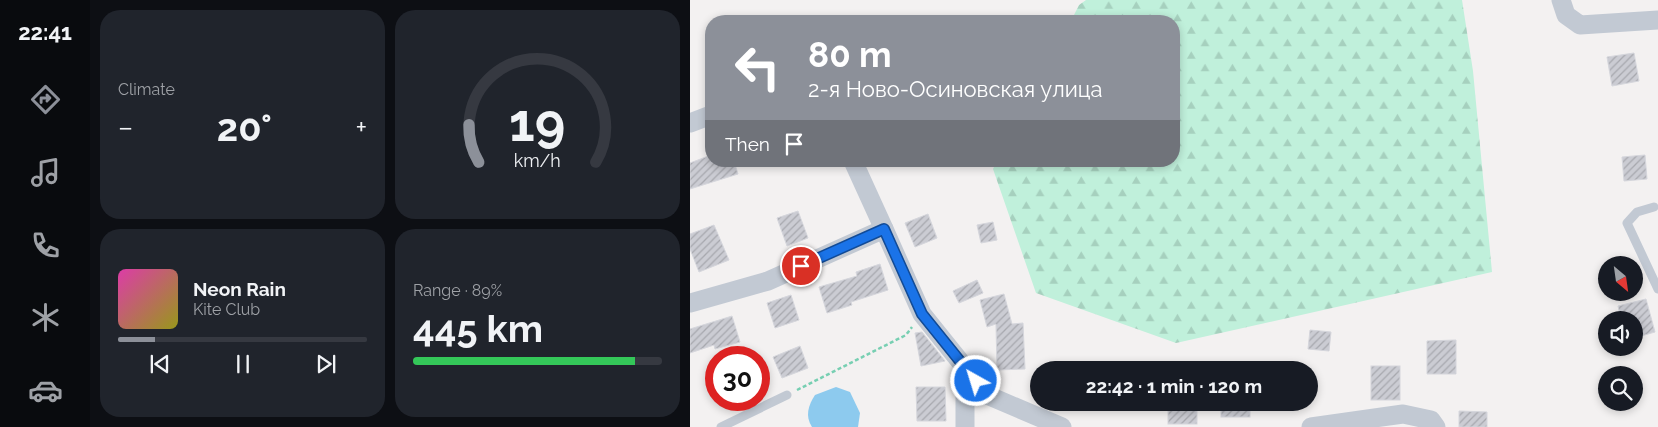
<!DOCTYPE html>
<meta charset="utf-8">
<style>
body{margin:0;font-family:Raleway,sans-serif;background:#20242c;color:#f1f3f6;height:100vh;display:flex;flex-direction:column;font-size:19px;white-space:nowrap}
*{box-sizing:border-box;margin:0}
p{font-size:16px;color:#9ea1a6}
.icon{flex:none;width:28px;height:28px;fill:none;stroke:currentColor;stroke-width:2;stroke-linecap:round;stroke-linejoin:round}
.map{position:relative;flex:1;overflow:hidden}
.drawer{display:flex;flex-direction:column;gap:10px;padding:10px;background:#0d0f14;width:600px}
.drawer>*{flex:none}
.top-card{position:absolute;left:15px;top:15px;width:475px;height:152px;border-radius:20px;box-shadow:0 2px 8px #0003;background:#8c9099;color:#fff;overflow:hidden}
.needle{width:32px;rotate:151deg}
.tools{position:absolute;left:908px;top:256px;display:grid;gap:10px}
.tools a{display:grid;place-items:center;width:45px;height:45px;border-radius:50%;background:#171b24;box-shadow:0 2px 8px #0003;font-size:25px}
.speed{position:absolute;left:15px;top:346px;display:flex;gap:10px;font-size:25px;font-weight:700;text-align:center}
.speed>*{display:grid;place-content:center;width:65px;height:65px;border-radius:50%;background:#171b24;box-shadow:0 2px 8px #0003;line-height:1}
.speed .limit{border:8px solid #d22;background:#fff;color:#111}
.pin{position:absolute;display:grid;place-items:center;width:42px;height:42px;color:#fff;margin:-21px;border:2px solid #fff;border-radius:50%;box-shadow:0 1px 5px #0007}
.me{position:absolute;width:55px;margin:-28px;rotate:321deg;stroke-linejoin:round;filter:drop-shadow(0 0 4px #0008)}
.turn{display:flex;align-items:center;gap:18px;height:105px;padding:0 20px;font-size:22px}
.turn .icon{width:65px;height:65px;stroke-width:2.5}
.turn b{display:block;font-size:35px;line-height:42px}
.then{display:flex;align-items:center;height:48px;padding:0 20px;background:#0003;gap:10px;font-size:19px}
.big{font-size:38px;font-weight:700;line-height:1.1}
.drawer .tile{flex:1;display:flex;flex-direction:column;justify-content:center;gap:8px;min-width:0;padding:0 18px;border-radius:20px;background:#20242c}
.drawer .dial{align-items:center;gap:0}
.dial svg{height:130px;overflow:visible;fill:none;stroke:#363941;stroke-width:7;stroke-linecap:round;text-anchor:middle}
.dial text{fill:#f1f3f6;stroke:none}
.song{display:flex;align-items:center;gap:15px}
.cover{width:60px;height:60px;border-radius:8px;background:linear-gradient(135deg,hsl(320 70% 55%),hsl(60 70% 35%))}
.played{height:5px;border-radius:2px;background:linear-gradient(90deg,#8c9099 15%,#363941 15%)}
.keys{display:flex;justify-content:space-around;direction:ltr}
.heat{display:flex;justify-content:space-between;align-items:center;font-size:28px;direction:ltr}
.charge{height:8px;border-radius:4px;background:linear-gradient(90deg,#34c759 89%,#363941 0)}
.drawer .tiles{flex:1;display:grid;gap:10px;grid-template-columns:repeat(2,1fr)}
.trip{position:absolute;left:340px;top:361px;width:288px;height:50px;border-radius:25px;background:#171b24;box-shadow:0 2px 8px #0003;font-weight:700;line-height:50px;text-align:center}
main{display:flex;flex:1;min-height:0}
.menu{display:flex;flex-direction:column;width:90px;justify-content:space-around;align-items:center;background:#090b0e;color:#9ea1a6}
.menu .icon{width:35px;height:35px}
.menu .active{color:#8c9099}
.menu b{font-size:22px;color:#f1f3f6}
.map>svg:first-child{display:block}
.forest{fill:url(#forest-firs)}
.water{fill:#8dcaee}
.building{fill:url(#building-hatch);stroke:#d5d6dc}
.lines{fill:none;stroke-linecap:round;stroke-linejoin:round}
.path{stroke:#77cfb2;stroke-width:2.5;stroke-dasharray:4 2.5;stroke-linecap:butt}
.lane{stroke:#c2c9d3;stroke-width:9}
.street{stroke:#c2c9d3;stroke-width:19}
.route-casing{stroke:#114b97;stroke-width:12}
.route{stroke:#1a73e8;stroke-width:9}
</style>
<main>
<nav class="menu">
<b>22:41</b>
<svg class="icon active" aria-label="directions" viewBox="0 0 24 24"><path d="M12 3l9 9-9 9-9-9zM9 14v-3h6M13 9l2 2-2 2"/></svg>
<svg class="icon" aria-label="music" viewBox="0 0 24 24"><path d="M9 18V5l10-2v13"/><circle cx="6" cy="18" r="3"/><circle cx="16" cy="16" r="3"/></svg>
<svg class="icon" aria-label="phone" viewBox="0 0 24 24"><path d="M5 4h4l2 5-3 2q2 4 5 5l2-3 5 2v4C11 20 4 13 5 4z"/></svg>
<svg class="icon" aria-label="climate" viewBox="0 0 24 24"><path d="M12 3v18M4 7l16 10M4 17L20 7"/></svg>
<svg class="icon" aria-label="car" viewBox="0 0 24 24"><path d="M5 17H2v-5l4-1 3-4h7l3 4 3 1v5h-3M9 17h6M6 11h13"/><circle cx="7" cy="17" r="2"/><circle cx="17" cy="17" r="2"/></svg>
</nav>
<section class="drawer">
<div class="tiles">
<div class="tile"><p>Climate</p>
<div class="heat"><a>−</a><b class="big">20°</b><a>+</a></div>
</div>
<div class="tile dial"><svg viewBox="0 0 100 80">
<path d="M14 69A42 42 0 1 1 86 69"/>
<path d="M14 69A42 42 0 0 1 8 46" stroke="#8c9099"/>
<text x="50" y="56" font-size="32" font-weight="700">19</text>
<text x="50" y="72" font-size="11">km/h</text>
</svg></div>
<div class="tile">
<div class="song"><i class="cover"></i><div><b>Neon Rain</b><p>Kite Club</p></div></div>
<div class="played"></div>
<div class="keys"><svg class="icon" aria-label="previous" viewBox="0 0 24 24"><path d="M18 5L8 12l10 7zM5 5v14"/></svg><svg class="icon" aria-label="pause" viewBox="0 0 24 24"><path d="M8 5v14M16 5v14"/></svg><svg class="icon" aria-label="next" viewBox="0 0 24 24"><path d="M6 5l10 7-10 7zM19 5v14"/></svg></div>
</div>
<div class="tile"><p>Range · 89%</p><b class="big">445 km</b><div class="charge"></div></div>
</div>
</section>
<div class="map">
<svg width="968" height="427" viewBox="0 0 968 427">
<defs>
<pattern id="forest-firs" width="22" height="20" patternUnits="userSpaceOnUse" patternTransform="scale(1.25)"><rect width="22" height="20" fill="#c0f0db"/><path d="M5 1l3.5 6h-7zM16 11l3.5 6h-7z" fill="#a6d0be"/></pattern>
<pattern id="building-hatch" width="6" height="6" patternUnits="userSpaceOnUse" patternTransform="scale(1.25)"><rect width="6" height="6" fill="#cbccd3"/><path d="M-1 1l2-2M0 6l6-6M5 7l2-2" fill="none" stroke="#a7a8ae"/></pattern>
</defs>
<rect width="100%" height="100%" fill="#f3f1f1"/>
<!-- forest -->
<path class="forest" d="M396 0H772L783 71 802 272 486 343 346 293 303 169 307 161H484V21H381L389 5Z"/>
<!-- water -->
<path class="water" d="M146 387 160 392 170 413 168 427H122C115 416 118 406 125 395Z"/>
<!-- building -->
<g class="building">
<path d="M944 53 949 81 922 86 917 57Z"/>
<path d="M21 155V161H44L48 174 0 189V163Z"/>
<path d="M955 155 957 179 934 181 932 157Z"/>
<path d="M108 211 118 238 97 246 87 218Z"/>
<path d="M238 214 247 238 225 247 215 223Z"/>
<path d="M303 222 307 240 291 243 287 225Z"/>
<path d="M24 225 39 260 9 272 0 249V234Z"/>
<path d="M190 264 198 290 161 302 162 305 137 313 129 287 167 276 166 272Z"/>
<path d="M287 280 293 293 269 303 263 291Z"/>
<path d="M314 294 322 324 333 323 335 369 307 370 306 324 297 327 290 300Z"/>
<path d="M101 295 109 320 85 328 77 303Z"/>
<path d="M956 299 965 332 944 338V320H931L928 306Z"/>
<path d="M42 316 50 342 25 349 24 345 0 353V329Z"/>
<path d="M620 330 641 332 639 351 618 349Z"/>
<path d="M232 332 255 361 231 366 225 333Z"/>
<path d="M766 340V374H737V341Z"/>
<path d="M110 346 118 368 92 378 83 357Z"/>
<rect x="681" y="366" width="29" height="34"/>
<path d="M226 387H255L256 421H227Z"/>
<rect x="478" y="402" width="29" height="22"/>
<rect x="531" y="402" width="29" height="15"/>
<path d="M769 411 797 412V427H769Z"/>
</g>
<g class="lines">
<!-- path -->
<path class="path" d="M107 390 216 335 222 327"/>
<!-- lane -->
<g class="lane">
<path d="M964 207 947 212 937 223 968 289"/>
<path d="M31 427 97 395"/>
</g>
<!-- street -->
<g class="street">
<path d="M871 0 876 15 890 25 968 20"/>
<path d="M0 123 21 115"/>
<path d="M163 161 194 229"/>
<path d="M0 303 78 281 194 229 232 314 297 395 372 427"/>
<path d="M275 367V427"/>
<path d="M621 427 713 414 741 420 746 427"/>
</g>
</g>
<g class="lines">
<!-- route casing -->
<g class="route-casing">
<path id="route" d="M111 266 194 229 232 314 286 381"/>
</g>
<!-- route -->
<use href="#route" class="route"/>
</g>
</svg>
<div class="tools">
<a><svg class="needle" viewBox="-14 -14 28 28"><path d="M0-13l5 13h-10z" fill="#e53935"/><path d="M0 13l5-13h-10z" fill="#9ea1a6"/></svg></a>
<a><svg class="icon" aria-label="sound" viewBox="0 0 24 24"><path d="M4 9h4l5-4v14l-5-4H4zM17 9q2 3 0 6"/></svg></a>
<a><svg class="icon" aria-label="search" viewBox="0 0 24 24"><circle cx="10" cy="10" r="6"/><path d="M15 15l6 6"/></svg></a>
</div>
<div class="speed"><div class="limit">30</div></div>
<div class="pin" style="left:111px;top:266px;background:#d93025"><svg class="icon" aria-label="arrive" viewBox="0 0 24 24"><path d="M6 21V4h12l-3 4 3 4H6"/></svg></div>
<svg class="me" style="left:286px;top:381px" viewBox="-20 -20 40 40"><circle r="17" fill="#1a73e8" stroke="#fff" stroke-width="3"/><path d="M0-11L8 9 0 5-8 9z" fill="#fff"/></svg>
<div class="trip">22:42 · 1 min · 120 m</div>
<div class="top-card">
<div class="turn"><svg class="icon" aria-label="left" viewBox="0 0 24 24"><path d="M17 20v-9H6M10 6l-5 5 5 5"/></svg><div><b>80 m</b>2-я Ново-Осиновская улица</div></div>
<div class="then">Then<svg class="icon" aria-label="arrive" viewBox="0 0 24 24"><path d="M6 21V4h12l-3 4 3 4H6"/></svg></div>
</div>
</div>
</main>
